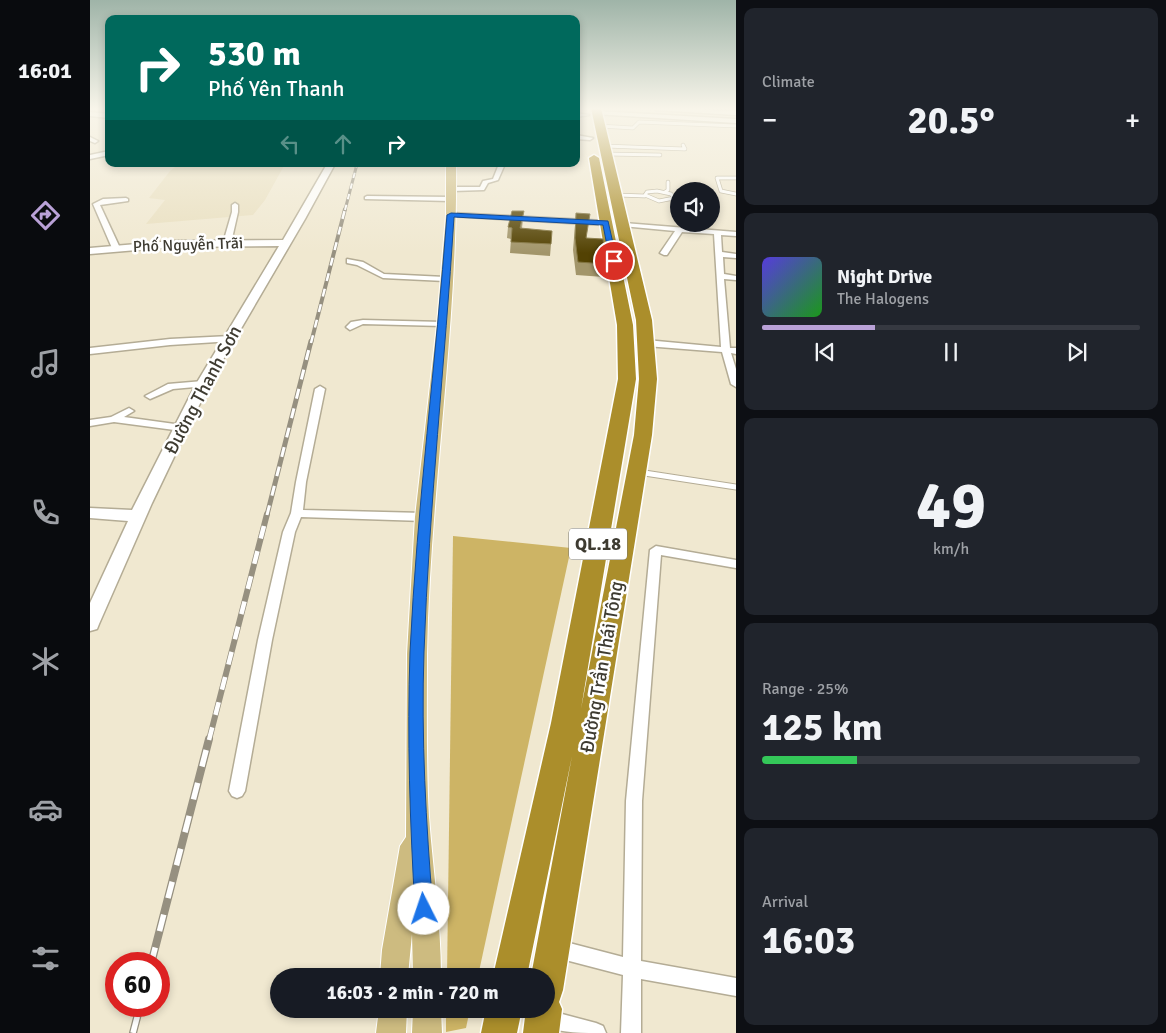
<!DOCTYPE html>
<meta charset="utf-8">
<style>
body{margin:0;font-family:Signika,sans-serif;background:#20242c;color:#f1f3f6;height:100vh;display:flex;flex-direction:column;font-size:19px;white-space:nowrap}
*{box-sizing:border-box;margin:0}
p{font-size:16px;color:#9ea1a6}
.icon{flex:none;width:28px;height:28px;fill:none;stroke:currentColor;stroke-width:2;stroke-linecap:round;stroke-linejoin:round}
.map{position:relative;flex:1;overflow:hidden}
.sheet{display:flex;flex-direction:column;gap:8px;padding:8px;background:#0d0f14;width:430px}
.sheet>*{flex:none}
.guide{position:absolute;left:15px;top:15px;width:475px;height:152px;border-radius:10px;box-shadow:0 2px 8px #0003;background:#00695c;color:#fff;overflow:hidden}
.fabs{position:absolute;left:580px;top:182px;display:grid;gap:10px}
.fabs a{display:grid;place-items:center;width:50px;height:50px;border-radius:50%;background:#171b24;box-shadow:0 2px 8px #0003;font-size:25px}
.speed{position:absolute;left:15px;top:952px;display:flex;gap:10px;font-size:25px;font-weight:700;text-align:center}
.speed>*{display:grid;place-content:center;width:65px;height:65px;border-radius:50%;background:#171b24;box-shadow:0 2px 8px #0003;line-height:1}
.speed .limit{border:8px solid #d22;background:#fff;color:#111}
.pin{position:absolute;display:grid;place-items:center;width:42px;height:42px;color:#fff;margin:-21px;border:2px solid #fff;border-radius:50%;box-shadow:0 1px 5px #0007}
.me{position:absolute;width:55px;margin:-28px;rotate:356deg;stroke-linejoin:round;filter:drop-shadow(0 0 4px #0008)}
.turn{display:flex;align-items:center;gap:18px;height:105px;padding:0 20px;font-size:22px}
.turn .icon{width:65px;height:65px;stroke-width:2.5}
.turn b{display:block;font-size:35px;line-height:42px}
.lanes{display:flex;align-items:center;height:48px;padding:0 20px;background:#0003;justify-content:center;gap:25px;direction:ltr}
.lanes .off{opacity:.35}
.big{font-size:38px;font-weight:800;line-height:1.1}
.sheet .tile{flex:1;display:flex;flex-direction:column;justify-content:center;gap:8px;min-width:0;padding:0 18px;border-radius:10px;background:#20242c}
.sheet .dial{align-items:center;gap:0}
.dial b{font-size:65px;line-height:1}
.song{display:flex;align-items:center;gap:15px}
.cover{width:60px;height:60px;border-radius:8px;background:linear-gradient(135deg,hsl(250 70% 55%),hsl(120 70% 35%))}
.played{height:5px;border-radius:2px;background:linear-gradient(90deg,#b9a1d7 30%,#363941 30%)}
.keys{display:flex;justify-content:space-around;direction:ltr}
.heat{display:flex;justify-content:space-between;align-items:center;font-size:28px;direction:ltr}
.charge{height:8px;border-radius:4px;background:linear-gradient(90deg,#34c759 25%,#363941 0)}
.trip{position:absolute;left:180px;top:968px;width:285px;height:50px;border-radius:25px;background:#171b24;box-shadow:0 2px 8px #0003;font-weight:800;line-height:50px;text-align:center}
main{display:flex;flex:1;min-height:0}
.dock{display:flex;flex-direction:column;width:90px;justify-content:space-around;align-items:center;background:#090b0e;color:#9ea1a6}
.dock .icon{width:35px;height:35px}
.dock .active{color:#b9a1d7}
.dock b{font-size:22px;color:#f1f3f6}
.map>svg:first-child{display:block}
.built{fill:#e9dfbf}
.green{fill:#cdb465}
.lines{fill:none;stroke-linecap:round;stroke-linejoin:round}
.lane-far1-casing{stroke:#b4ac95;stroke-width:4.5}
.lane-casing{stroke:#b4ac95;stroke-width:7}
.street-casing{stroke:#b4ac95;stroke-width:3}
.secondary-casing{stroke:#b4ac95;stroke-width:3}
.primary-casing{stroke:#fff;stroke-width:2}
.highway-casing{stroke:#fff;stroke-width:3}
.lane-far1{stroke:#fff;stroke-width:3}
.lane{stroke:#fff;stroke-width:5}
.street{fill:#fff;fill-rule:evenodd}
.secondary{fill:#fff;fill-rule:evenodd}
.primary{fill:#cdbb80;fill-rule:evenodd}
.highway{fill:#ab8e2b;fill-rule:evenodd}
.rail-far4-casing{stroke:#969080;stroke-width:3}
.rail-far3-casing{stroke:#969080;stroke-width:4}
.rail-far2-casing{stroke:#969080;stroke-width:5}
.rail-far1-casing{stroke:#969080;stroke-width:6}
.rail-casing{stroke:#969080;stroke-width:8}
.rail-far4{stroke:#fff;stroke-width:2;stroke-dasharray:5.5;stroke-linecap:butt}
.rail-far3{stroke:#fff;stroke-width:2.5;stroke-dasharray:8;stroke-linecap:butt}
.rail-far2{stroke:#fff;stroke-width:3;stroke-dasharray:10;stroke-linecap:butt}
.rail-far1{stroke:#fff;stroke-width:4.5;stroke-dasharray:13;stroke-linecap:butt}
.rail{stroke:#fff;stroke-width:5.5;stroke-dasharray:17;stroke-linecap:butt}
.wall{fill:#a2956a}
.building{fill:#534203;stroke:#827440}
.route{fill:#1a73e8;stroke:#114b97}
.labels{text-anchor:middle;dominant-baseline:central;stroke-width:5;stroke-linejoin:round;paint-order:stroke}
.far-street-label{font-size:16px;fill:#3e3b31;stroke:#fff}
.shield{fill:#fff;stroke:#78766f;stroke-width:1}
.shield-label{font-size:18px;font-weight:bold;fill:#3e3b31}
.street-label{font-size:19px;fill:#3e3b31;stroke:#fff}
</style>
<main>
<nav class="dock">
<b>16:01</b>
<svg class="icon active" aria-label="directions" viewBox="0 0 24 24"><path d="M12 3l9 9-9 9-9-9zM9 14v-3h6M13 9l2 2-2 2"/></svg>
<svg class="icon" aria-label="music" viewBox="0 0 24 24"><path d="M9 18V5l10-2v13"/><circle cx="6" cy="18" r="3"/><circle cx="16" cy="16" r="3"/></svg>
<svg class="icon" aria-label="phone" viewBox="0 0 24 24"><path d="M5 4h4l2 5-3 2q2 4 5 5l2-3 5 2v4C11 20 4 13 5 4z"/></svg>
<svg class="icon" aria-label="climate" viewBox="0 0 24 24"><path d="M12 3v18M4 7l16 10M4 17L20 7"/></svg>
<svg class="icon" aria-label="car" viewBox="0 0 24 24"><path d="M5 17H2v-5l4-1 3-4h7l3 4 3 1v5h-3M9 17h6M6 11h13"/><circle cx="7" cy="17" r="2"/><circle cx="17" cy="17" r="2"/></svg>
<svg class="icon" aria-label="filters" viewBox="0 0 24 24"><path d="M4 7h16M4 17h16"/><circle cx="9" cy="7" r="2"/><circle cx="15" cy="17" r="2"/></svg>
</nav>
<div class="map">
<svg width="646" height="1033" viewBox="0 0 646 1033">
<rect width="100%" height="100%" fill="#f0e8d0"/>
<!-- built -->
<path class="built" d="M89 164H195L175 200 163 215 56 224 75 200 59 198 80 171Z"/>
<!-- green -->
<g class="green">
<path d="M363 536 481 548 388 976H357Z"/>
<path d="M356 1009H380L376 1028 356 1032Z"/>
</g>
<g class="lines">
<!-- lane-far1 casing -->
<g class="lane-far1-casing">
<g id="lane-far1">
<path d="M510 126 543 128 549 122 646 126"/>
<path d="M515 146 595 149 593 145"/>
<path d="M517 154 570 155"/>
<path d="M646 178H627L631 191 646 194"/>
<path d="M567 191 581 194 584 198 569 201 555 195 557 192Z"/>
<path d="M575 192 578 190V182"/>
<path d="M527 195 555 196"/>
</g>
</g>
<!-- lane casing -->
<g class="lane-casing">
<path id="lane" d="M548 472 646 487"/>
</g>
<!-- street casing -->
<g class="street-casing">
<g id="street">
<path d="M564 108 646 111V115L566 110Z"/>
<path d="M507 111 646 119V123L505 114Z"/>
<path d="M0 112 19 114V118L0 116Z"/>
<path d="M486 113 499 115 486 117Z"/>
<path d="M486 135 503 138 500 140 486 139Z"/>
<path d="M0 137 8 141 5 143 0 141Z"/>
<path d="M19 151V155L0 159V155Z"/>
<path d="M409 164H415L408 180 398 183 394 190 362 191 359 189 362 187H390L393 181 403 179Z"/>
<path d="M277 196 361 197 364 199 361 201 275 199V197Z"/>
<path d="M36 198 38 199V201L10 205 30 248 26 250 22 248 3 204 13 199Z"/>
<path d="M145 203 148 205V212L141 243 137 245 133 243 142 212V205Z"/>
<path d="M361 213 516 221 519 223 516 225 359 216V214Z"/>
<path d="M534 223 646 232V236L631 235 632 252 646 254V258L633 257 634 274 646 276V280L634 279 640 348H646V354L641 353 646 369V387L641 384 632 352 556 346 552 343 556 340 631 347 624 234 592 232 577 255H574L570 253 585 231 532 226V224Z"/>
<path d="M257 259 273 262 294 274 355 277 359 279 355 281 293 278 267 265 257 263Z"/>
<path d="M273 320 353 322 357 324 353 326 273 324 260 330 256 327 261 322Z"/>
<path d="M140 336 144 339 143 341 80 345 0 354V348L80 339Z"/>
<path d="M113 381 116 382V386L83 389 60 399 55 396 78 384Z"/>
<path d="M230 386 235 389 216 482 213 510 334 513 340 517 334 521 211 517 205 532 182 640 155 791 152 796 147 798 142 796 139 791 168 640 193 532 201 513 206 482 225 389Z"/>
<path d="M39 408 44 411 34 417 92 425 97 428 92 431 24 422 0 426V420L21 417Z"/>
<path d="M566 546 646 560V568L571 555 552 801 551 961 646 978V996L551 979V1033H531L533 975 464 957 458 954 455 948 458 942 464 939 533 957 536 801 560 550Z"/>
<path d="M457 1010 506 1023 513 1026 516 1033C493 1033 472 1033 450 1026L448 1019 450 1012Z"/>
</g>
</g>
<!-- secondary casing -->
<g class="secondary-casing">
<path id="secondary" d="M237 164H245L215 219 135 356 105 413 62 503 9 624 7 629 0 631V603L38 521 0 518V508L42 510 106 384 189 246 82 247 0 254V248L82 241 193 240Z"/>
</g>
<!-- primary casing -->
<g class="primary-casing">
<g id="primary">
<path d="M356 164H366C368 328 340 490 337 654 337 707 336 764 339 817 343 870 351 923 351 976H323L322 934 318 976H290L292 950 310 846 316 837 317 654 325 517 347 324 356 215Z"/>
<path d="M289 1009H317L316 1033H286Z"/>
<path d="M323 1009H351L352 1033H322Z"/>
</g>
</g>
<!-- highway casing -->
<g class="highway-casing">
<g id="highway">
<path d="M501 108H511L562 320 567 379 562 435 473 990 469 1002 472 1009 469 1033H433L436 1009H456V976H441L482 756 437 976H403L461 723 528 379 527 325 499 158 504 155 509 158 543 325 546 379 491 709 544 435 549 379 546 320Z"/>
<path d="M396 1009H432L427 1033H391Z"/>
</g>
</g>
<!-- lane-far1 -->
<use href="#lane-far1" class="lane-far1"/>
<!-- lane -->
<use href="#lane" class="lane"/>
<!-- street -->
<use href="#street" class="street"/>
<!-- secondary -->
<use href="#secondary" class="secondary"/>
<!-- primary -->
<use href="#primary" class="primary"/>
<!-- highway -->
<use href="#highway" class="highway"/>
<!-- rail-far4 casing -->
<g class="rail-far4-casing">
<path id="rail-far4" d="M255 210 267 164"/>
</g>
<!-- rail-far3 casing -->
<g class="rail-far3-casing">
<path id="rail-far3" d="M221 343 255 209"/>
</g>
<!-- rail-far2 casing -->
<g class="rail-far2-casing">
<path id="rail-far2" d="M177 515 221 341"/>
</g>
<!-- rail-far1 casing -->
<g class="rail-far1-casing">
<path id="rail-far1" d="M119 740 177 514"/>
</g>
<!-- rail casing -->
<g class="rail-casing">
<g id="rail">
<path d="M61 964 119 739"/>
<path d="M43 1033 50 1006"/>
</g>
</g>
<!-- rail-far4 -->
<use href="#rail-far4" class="rail-far4"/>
<!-- rail-far3 -->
<use href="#rail-far3" class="rail-far3"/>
<!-- rail-far2 -->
<use href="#rail-far2" class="rail-far2"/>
<!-- rail-far1 -->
<use href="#rail-far1" class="rail-far1"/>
<!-- rail -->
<use href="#rail" class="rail"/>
</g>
<!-- wall -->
<g class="wall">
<path d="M434 211 432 228 461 244 460 256 420 253 421 239 417 238 418 227Z"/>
<path d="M486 213 497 238 516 264 514 277 486 275 483 250Z"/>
</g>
<!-- building -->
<g class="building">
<path d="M422 211H434L430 228 462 231 461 244 421 242 422 228 418 227Z"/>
<path d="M486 213 500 214 496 238 513 239 516 264 488 262 485 238Z"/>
</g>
<!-- sky -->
<linearGradient id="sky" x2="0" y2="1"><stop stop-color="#9fb4a8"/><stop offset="0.43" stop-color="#f8f5ea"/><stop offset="1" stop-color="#f8f5ea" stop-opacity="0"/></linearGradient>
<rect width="646" height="253" fill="url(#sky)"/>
<!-- route -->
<path class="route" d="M361 213 518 221 527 261 524 264 520 261 513 225 364 217C355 362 339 507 334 652 331 737 336 824 343 909L340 915 334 918 328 915 325 909C320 824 317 738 320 652 327 506 346 361 357 215Z"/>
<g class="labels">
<!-- far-street labels -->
<g class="far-street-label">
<text transform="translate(98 245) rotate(-2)">Phố Nguyễn Trãi</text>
</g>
<!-- shield labels -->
<rect class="shield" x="479" y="528.5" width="58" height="31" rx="4"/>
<g class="shield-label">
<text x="508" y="544">QL.18</text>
</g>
<!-- street labels -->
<g class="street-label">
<text transform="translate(113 390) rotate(-62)">Đường Thanh Sơn</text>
<text transform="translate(512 667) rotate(-80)">Đường Trần Thái Tông</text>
</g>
</g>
</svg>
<div class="fabs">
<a><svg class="icon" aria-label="sound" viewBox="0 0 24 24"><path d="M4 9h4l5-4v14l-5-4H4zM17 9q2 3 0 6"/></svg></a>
</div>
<div class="speed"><div class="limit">60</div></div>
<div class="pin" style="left:524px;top:261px;background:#d93025"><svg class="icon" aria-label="arrive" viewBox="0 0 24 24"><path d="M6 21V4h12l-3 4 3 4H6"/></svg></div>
<svg class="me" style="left:334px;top:909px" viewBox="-20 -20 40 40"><circle r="19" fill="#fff"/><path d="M0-13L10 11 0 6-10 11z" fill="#1a73e8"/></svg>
<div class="trip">16:03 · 2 min · 720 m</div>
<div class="guide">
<div class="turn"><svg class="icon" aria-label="right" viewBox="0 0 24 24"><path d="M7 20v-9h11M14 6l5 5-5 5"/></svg><div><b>530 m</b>Phố Yên Thanh</div></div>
<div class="lanes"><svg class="icon off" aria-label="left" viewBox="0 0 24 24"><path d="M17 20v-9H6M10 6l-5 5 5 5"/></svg><svg class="icon off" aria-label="ahead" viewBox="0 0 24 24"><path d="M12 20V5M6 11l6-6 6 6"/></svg><svg class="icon" aria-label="right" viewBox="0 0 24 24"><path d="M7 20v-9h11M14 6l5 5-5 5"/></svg></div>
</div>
</div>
<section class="sheet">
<div class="tile"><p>Climate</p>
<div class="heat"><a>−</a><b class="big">20.5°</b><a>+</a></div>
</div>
<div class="tile">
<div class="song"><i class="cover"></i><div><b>Night Drive</b><p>The Halogens</p></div></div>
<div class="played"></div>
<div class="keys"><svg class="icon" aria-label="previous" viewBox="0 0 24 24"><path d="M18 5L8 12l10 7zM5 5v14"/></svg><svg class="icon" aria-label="pause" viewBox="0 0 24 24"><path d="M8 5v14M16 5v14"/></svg><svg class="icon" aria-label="next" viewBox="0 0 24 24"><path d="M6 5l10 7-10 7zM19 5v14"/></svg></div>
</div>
<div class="tile dial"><b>49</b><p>km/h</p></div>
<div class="tile"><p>Range · 25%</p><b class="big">125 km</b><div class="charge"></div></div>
<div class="tile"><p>Arrival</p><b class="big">16:03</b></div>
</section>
</main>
